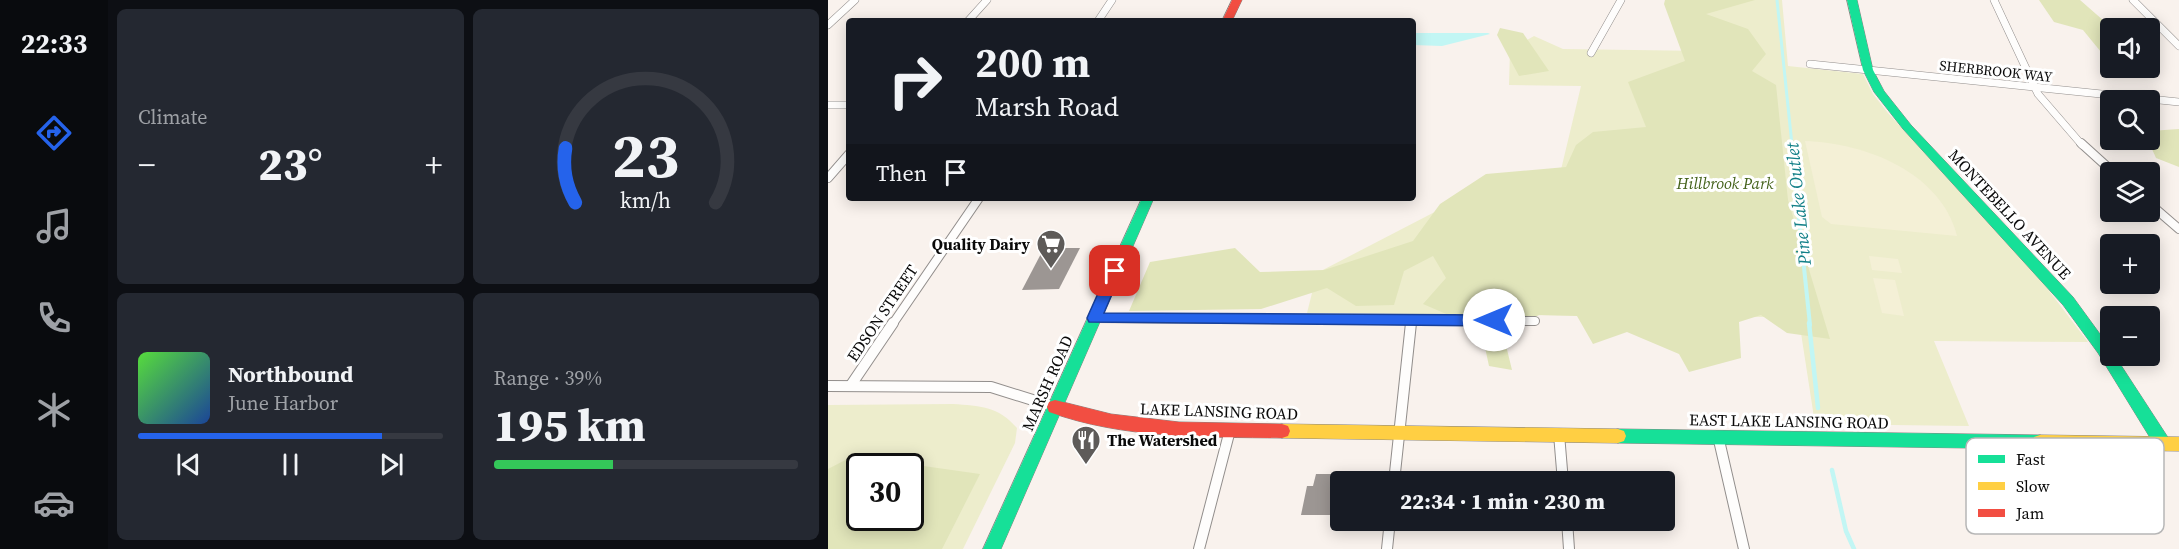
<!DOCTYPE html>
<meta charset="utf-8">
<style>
body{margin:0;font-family:"Source Serif 4",serif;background:#242831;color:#f1f3f6;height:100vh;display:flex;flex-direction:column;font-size:22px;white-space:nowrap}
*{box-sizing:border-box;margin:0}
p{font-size:20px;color:#9ea1a6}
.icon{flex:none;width:33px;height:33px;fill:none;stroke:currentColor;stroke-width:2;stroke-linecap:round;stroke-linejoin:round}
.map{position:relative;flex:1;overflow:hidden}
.side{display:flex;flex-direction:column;gap:9px;padding:9px;background:#0d0f14;width:720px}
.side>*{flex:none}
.hud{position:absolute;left:18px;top:18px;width:570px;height:183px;border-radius:6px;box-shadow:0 3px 15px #0003;background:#171b24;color:#f1f3f6;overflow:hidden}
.controls{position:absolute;left:1272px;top:18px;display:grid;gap:12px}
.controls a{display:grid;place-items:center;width:60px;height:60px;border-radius:6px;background:#171b24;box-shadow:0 3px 15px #0003;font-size:30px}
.speed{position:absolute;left:18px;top:453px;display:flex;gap:12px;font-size:30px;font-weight:700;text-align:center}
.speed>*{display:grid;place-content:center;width:78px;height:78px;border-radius:50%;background:#171b24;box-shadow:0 3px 15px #0003;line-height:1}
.speed .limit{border:3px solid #111;border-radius:9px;background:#fff;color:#111}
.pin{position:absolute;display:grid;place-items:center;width:51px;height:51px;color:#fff;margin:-26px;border-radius:12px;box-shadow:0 3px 9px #0006}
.me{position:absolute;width:66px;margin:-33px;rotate:270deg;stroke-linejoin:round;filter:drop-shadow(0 0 4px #0008)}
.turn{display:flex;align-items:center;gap:21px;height:126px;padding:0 30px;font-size:27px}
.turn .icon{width:78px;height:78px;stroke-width:2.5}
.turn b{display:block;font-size:42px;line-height:51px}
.then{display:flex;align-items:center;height:57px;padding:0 30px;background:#0003;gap:12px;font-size:22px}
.big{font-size:45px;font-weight:800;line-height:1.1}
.side .widget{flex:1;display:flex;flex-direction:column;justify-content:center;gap:9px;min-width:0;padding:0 21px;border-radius:9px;background:#242831}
.side .dial{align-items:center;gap:0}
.dial svg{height:156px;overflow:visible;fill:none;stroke:#363941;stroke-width:7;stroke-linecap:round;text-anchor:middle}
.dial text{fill:#f1f3f6;stroke:none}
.song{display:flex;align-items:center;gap:18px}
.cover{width:72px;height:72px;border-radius:9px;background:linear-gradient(135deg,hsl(110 70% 55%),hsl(220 70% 35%))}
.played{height:6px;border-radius:3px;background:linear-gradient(90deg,#2563eb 80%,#363941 80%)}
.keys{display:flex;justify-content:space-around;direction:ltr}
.heat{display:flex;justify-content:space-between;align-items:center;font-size:33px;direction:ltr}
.charge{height:9px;border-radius:4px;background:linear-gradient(90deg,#34c759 39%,#363941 0)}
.side .tiles{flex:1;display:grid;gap:9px;grid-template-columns:repeat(2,1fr)}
.trip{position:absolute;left:502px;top:471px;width:345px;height:60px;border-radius:6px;background:#171b24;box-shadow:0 3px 15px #0003;font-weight:800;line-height:60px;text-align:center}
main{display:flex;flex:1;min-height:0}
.tabs{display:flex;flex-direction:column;width:108px;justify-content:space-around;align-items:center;background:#090b0e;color:#9ea1a6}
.tabs .icon{width:42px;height:42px}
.tabs .active{color:#2563eb}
.tabs b{font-size:27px;color:#f1f3f6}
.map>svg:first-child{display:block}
.green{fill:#ededcc;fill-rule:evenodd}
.forest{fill:#e1e5ba;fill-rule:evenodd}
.pitch{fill:#f4f0d6}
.water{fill:#c2f6f4}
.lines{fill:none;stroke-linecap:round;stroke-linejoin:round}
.stream-far2{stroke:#c2f6f4;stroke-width:3}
.stream-far1{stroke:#c2f6f4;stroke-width:4}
.stream{stroke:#c2f6f4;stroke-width:4.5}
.building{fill:#9c9693}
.street-far2-casing{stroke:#928e8c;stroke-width:8}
.street-far1-casing{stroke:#928e8c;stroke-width:10}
.street-casing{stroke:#928e8c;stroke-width:12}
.fast-casing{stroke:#888583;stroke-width:1}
.slow-casing{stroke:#888583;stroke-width:1}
.jam-casing{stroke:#888583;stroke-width:1}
.street-far2{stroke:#fefdfc;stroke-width:7}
.street-far1{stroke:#fefdfc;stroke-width:8}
.street{stroke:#fefdfc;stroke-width:10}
.fast{fill:#16e098;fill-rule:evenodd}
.slow{fill:#ffcf43;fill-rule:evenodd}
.jam{fill:#f24e42;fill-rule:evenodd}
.route{fill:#2563eb;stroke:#184099;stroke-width:1.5}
.labels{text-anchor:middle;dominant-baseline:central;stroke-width:6;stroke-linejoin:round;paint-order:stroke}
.far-street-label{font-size:14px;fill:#0a0a0a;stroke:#fff}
.park-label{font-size:16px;font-style:italic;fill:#44621a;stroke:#fff}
.street-label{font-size:16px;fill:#0a0a0a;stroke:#fff}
.poi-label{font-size:16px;font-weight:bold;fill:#0a0a0a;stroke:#fff;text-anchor:end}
.water-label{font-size:18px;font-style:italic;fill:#138088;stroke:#fff}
.key{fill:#fff;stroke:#b6b6b6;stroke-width:1.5}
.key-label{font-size:16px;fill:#0a0a0a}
</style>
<main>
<nav class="tabs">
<b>22:33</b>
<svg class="icon active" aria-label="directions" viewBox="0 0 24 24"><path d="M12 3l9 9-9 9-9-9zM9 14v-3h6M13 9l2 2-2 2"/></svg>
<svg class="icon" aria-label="music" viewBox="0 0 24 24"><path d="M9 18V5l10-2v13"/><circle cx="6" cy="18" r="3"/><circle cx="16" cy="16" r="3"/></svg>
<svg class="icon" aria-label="phone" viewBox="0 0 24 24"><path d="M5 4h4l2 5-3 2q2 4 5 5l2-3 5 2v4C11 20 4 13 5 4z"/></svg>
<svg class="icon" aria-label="climate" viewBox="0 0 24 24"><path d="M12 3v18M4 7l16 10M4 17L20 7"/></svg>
<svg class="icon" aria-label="car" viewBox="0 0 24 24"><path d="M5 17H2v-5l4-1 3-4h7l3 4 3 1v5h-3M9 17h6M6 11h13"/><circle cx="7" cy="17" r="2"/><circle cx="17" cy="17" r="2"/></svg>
</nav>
<section class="side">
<div class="tiles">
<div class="widget"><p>Climate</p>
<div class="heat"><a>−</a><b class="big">23°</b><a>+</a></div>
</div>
<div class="widget dial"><svg viewBox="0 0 100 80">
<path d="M14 69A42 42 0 1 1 86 69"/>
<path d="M14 69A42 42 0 0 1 9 41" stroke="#2563eb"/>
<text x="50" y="56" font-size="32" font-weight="700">23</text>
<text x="50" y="72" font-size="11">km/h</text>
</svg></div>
<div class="widget">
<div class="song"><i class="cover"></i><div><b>Northbound</b><p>June Harbor</p></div></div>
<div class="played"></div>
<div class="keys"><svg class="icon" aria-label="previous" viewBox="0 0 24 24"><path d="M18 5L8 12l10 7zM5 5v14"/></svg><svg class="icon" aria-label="pause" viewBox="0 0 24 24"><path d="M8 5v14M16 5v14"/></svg><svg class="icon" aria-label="next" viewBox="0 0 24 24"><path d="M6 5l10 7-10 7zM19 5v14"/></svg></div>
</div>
<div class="widget"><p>Range · 39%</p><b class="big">195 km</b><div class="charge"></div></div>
</div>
</section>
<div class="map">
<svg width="1351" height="549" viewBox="0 0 1351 549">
<rect width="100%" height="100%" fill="#f9f2ed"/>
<!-- green -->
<g class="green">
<path d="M862 0H954L960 66 1035 74 1045 94 1060 113 1212 279 1260 342 1106 341 1141 426 987 424 971 320 938 317 479 313 489 273 653 188 726 199 753 86 681 85 682 50 706 36 735 49 877 51Z"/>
<path d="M125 404C152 406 170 406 189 428L187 443 135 549H0V405ZM32 466H82V518H32Z"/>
</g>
<!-- forest -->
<g class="forest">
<path d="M837 0H927L878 14 920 29 938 54 924 71 948 85 960 200 1002 339 959 333 933 315 911 322 913 358 861 372 851 354 799 332 765 344 749 316 711 315 675 333 684 370 661 366 653 329 595 304 618 278 605 256 576 271 566 305 528 306 499 288 433 309 301 311 322 262 407 248 432 272 496 270 585 241 612 204 658 174 738 167 748 145 765 132 818 127 800 82 857 61 836 4Z"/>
<path d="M1211 0H1252L1284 28 1282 55 1273 52 1255 30 1226 22Z"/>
<path d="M672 28 695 33 721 71 691 76 669 35Z"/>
<path d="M1351 129V167L1328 158 1320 140 1322 131Z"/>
<path d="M25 456 152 474 114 549H0V469ZM32 466H82V518H32Z"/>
</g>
<!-- pitch -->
<g class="pitch">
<path d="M977 141C1037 143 1113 172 1129 236L1003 224 994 217Z"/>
<path d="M1041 256 1070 259 1074 273 1044 270Z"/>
<path d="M1045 278 1067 280 1076 316 1054 313Z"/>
</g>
<!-- water -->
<path class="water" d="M585 33H660L662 34 614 46 585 45Z"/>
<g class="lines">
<!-- stream-far2 -->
<path class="stream-far2" d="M949 0 964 145"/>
<!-- stream-far1 -->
<path class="stream-far1" d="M963 143 982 325"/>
<!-- stream -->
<g class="stream">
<path d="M981 323 990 408"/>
<path d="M1004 470 1018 531 1026 549"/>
</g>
</g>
<!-- building -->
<g class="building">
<path d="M216 248H252L231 289 194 290Z"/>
<path d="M488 474H513V515H473L479 486H485Z"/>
</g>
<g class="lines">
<!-- street-far2 casing -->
<g class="street-far2-casing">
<g id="street-far2">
<path d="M1166 0 1210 94 1254 145"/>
<path d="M1305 0 1351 46"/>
<path d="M140 21 159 0"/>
<path d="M270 21 284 0"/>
<path d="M0 25 27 0"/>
<path d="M763 53 793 0"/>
<path d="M982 64 1351 102"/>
<path d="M0 105H21"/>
</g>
</g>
<!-- street-far1 casing -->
<g class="street-far1-casing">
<g id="street-far1">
<path d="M1253 143 1285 172"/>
<path d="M0 178 21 154"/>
<path d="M1322 204 1351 229"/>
<path d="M266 318 707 321"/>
<path d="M64 325 151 198"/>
<path d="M583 325V320"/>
</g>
</g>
<!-- street casing -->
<g class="street-casing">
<g id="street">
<path d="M23 385 65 323"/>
<path d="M0 386 163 387 227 407"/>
<path d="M731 434 735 482"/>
<path d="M890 436 916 549"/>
<path d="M566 482 583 323"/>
<path d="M739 520 741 549"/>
<path d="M371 549 402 430"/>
<path d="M559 549 562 520"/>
</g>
</g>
<!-- fast casing -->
<g class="fast-casing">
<g id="fast">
<path d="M1019 0H1029L1045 70 1056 91 1083 125 1245 297 1280 345 1282 356H1287L1341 439 1343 444 1341 449 1335 451 1329 449 1270 353 1235 305 1075 129 1046 92 1035 70Z"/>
<path d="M314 198H326L173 549H155Z"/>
<path d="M790 429 1212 435 1218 437 1220 442 1218 447 1212 449 790 443 784 441 782 436 784 431Z"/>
</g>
</g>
<!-- slow casing -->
<g class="slow-casing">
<g id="slow">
<path d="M454 424 790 429 796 431 798 436 796 441 790 443 454 438 448 436 446 431 448 426Z"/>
<path d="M1212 435 1351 437V451L1212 449 1206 447 1204 442 1206 437Z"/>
</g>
</g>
<!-- jam casing -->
<g class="jam-casing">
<g id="jam">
<path d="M404 0H414L404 21H394Z"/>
<path d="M227 400 283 414 351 422 454 424 460 426 462 431 460 436 454 438C376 437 296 439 221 412L219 407 221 402Z"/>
</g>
</g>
<!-- street-far2 -->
<use href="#street-far2" class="street-far2"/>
<!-- street-far1 -->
<use href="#street-far1" class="street-far1"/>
<!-- street -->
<use href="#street" class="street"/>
<!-- fast -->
<use href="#fast" class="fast"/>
<!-- slow -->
<use href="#slow" class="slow"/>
<!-- jam -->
<use href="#jam" class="jam"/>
</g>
<!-- route -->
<path class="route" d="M287 266 294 271 276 313 666 315 671 316 673 320 671 324 666 326 261 322 259 318 280 271Z"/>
<!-- icons -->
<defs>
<g id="supermarket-pin" transform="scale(1.5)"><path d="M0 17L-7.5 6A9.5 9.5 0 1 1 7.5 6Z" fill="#5e5b59" stroke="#fff"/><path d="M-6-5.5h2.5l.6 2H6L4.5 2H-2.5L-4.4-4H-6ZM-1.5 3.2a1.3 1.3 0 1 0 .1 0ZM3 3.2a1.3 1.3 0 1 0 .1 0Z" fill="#fff"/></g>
<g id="restaurant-pin" transform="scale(1.5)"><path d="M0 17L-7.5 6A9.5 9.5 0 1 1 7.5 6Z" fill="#5e5b59" stroke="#fff"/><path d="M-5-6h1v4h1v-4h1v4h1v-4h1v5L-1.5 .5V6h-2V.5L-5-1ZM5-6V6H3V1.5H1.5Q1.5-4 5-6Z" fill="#fff"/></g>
</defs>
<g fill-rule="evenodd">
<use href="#supermarket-pin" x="223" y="244"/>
<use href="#restaurant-pin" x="258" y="440"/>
</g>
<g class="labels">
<!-- far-street labels -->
<g class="far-street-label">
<text transform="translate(1168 71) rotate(6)">SHERBROOK WAY</text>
</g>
<!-- park labels -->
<g class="park-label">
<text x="897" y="183">Hillbrook Park</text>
</g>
<!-- street labels -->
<g class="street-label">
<text transform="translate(1182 214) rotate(47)">MONTEBELLO AVENUE</text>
<text transform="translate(54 313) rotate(-56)">EDSON STREET</text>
<text transform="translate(219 383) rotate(-66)">MARSH ROAD</text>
<text transform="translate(391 411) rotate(2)">LAKE LANSING ROAD</text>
<text transform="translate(961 421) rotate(1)">EAST LAKE LANSING ROAD</text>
</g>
<!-- poi labels -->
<g class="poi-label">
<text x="202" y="244">Quality Dairy</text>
<text x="279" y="440" text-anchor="start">The Watershed</text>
</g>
<!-- water labels -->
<g class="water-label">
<text transform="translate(970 204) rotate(-96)">Pine Lake Outlet</text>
</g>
</g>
<!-- legend -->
<rect x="1138" y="438" width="198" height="96" rx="9" class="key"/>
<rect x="1150" y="455" width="27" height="8" fill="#16e098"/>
<rect x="1150" y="482" width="27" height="8" fill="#ffcf43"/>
<rect x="1150" y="509" width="27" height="8" fill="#f24e42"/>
<g class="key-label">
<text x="1188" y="465">Fast</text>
<text x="1188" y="492">Slow</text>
<text x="1188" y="519">Jam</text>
</g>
</svg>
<div class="controls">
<a><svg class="icon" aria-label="sound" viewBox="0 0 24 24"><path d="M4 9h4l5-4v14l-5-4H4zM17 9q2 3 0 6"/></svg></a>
<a><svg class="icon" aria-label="search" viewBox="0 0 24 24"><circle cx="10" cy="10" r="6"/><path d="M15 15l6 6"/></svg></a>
<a><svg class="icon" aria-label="layers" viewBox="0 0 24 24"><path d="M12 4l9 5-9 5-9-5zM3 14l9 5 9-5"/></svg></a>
<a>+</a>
<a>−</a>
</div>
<div class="speed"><div class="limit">30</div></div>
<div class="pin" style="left:287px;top:271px;background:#d93025"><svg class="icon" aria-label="arrive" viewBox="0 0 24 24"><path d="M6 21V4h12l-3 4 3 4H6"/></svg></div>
<svg class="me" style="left:666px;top:320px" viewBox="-20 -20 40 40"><circle r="19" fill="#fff"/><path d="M0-13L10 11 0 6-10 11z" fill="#2563eb"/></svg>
<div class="trip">22:34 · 1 min · 230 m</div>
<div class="hud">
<div class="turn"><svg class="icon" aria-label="right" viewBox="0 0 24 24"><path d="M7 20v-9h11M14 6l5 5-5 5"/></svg><div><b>200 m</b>Marsh Road</div></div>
<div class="then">Then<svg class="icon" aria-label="arrive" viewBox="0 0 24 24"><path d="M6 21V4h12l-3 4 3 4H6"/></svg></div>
</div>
</div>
</main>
